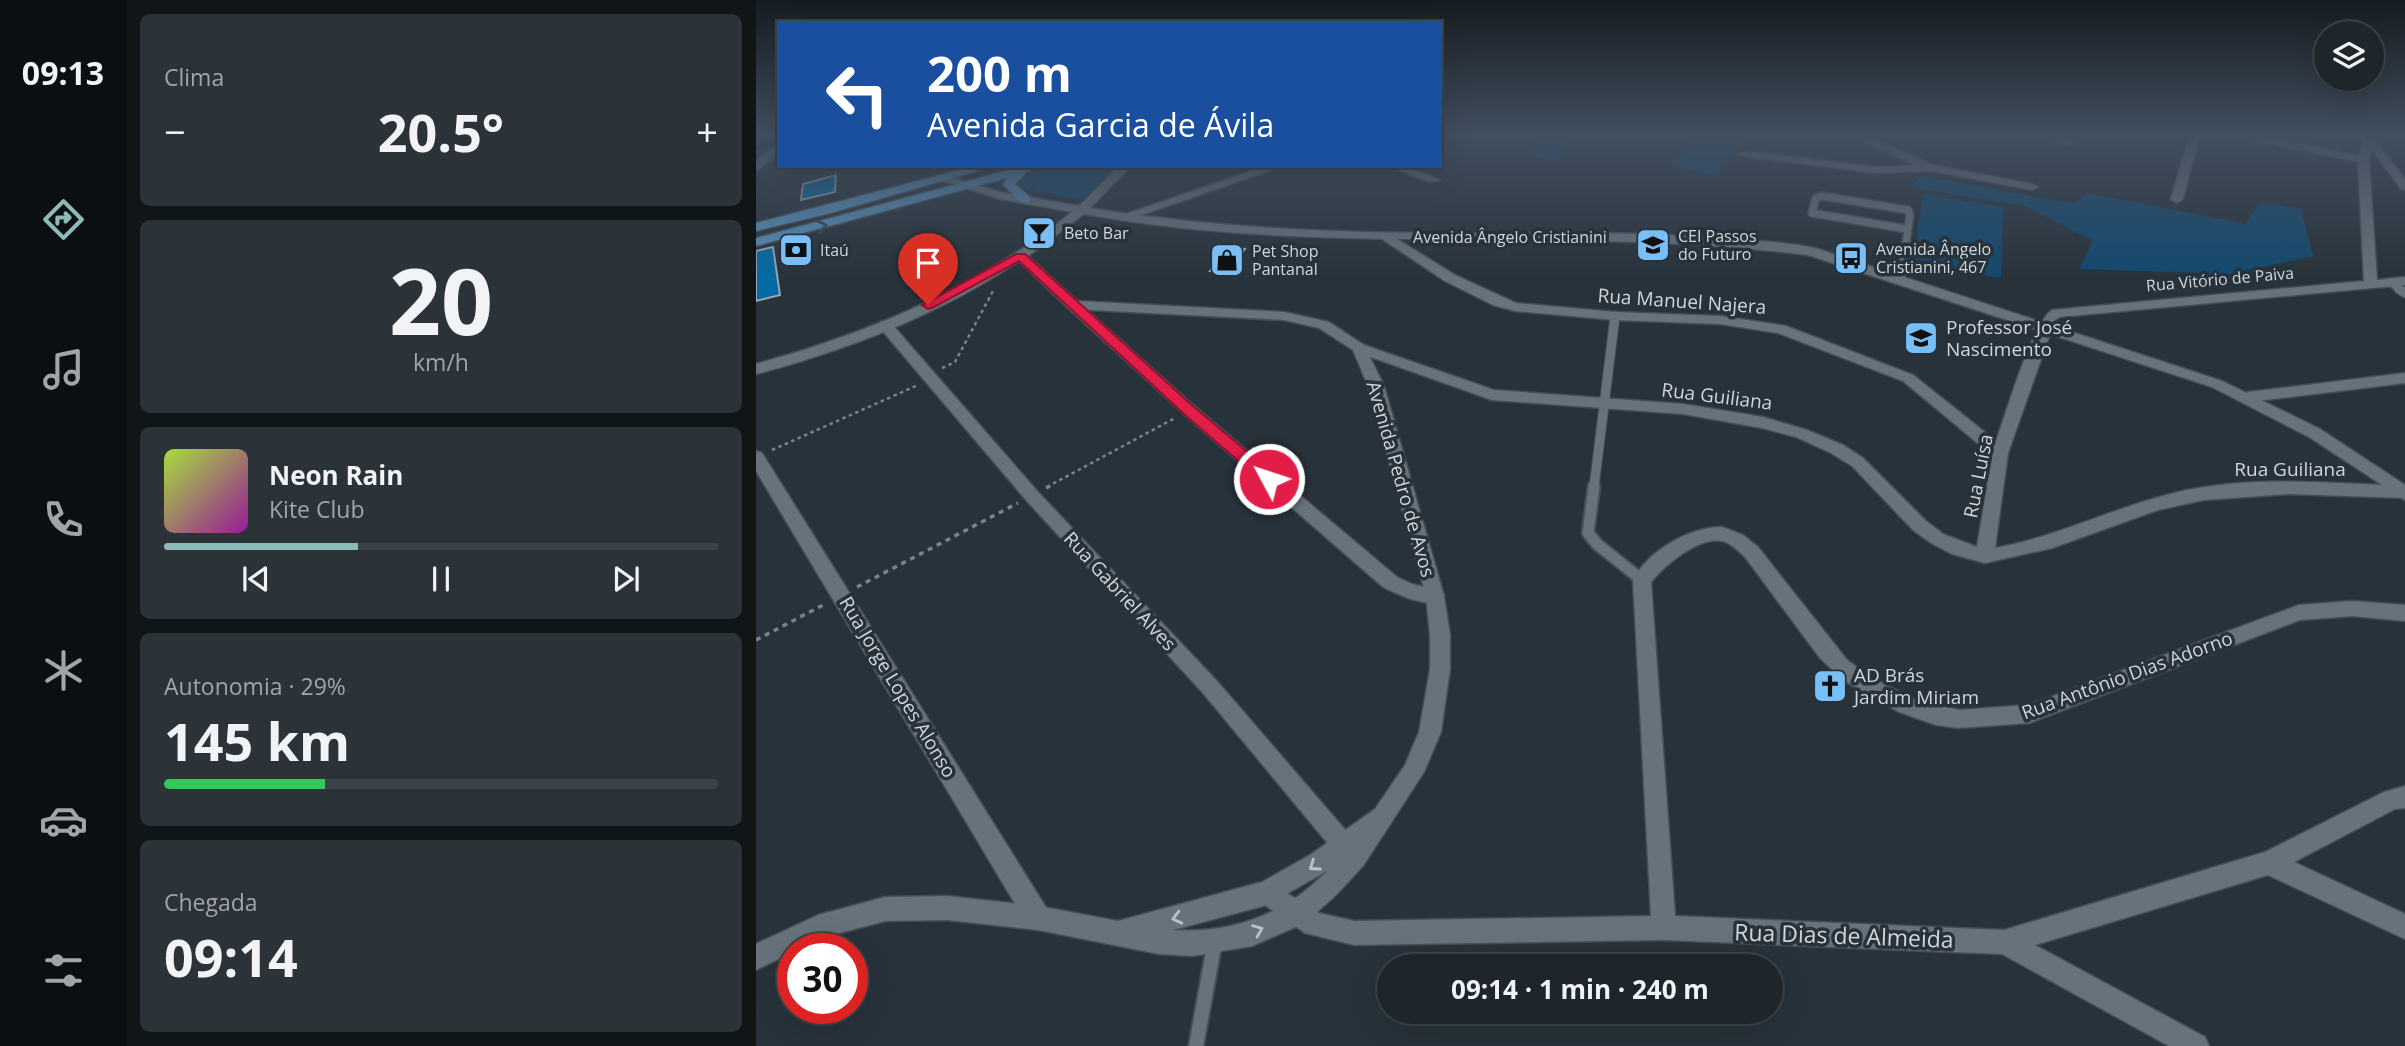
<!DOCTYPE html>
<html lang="pt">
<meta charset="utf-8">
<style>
body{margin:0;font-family:"Open Sans",sans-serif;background:#2b3238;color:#f1f3f6;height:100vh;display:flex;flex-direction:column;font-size:26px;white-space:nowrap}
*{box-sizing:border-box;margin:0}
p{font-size:23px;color:#a1a5a9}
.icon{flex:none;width:38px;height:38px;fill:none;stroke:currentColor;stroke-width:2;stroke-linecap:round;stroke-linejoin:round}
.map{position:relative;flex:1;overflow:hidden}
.details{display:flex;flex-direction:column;gap:14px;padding:14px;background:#101518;width:630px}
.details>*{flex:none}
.hud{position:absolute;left:21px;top:21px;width:665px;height:147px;border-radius:0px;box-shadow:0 7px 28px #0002,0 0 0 2px #3c4348;background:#1a4fa0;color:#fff;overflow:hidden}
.fabs{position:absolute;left:1558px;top:21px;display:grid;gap:14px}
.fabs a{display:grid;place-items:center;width:70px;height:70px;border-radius:50%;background:#1e262c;box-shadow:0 7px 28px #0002,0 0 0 2px #3c4348;font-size:35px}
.speed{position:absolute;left:21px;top:933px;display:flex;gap:14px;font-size:35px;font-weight:700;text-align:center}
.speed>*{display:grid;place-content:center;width:91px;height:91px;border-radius:50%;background:#1e262c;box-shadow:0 7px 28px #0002,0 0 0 2px #3c4348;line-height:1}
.speed .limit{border:10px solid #d22;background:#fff;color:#111}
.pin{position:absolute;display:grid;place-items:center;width:60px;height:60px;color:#fff;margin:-72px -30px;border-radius:50% 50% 50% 0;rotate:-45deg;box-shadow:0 0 7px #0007}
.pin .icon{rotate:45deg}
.me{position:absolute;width:77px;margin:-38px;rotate:310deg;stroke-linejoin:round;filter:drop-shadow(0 0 5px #0008)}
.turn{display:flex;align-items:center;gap:24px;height:147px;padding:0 35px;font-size:32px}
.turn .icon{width:91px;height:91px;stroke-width:2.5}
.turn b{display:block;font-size:49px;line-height:60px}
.big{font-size:52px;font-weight:700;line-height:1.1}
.details .widget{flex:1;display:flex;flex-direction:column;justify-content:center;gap:10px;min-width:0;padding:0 24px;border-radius:10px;background:#2b3238}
.details .dial{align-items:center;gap:0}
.dial b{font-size:91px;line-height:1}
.song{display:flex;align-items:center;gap:21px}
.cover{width:84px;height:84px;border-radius:10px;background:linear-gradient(135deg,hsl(80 70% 55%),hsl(300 70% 35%))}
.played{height:7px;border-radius:4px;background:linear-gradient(90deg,#8bbbb9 35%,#3c4348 35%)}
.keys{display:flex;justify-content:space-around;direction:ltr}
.heat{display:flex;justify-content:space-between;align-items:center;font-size:38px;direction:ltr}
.charge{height:10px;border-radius:5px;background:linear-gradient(90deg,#34c759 29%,#3c4348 0)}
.trip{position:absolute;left:621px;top:954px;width:406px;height:70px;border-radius:35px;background:#1e262c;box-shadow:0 7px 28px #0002,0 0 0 2px #3c4348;font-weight:700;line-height:70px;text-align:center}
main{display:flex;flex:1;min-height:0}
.tabs{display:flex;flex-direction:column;width:126px;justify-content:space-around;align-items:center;background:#0c0f12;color:#a1a5a9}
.tabs .icon{width:49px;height:49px}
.tabs .active{color:#8bbbb9}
.tabs b{font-size:32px;color:#f1f3f6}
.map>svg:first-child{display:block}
.green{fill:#12496f}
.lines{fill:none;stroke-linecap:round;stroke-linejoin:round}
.stream{stroke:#00172a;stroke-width:4.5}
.building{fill:#066aa5;stroke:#9ba6b0;stroke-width:2}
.lane-far3-casing{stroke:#464e55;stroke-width:10}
.lane-far2-casing{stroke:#464e55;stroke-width:11}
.lane-far1-casing{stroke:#464e55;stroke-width:15}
.lane-casing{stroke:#464e55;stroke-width:18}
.street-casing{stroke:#464e55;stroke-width:3}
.secondary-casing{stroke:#464e55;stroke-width:3}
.primary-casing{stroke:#464e55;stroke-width:3}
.path-far1{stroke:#7c848a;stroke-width:2.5;stroke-dasharray:3.5 3.5;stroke-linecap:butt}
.path{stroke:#7c848a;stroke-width:3.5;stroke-dasharray:5 5;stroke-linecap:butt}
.lane-far3{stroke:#67727b;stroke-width:7}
.lane-far2{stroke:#67727b;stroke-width:9}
.lane-far1{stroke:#67727b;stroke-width:11}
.lane{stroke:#67727b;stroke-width:14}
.street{fill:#67727b;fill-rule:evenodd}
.secondary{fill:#67727b;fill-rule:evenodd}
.primary{fill:#5791bc;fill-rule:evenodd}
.oneway{stroke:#344a5a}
.oneway2{stroke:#bac1c7}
.route{fill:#e11d48;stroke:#92132f;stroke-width:2}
.labels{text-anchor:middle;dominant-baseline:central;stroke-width:7;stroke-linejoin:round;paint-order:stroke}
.far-poi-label{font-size:16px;fill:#cfd5da;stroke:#28323a;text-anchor:start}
.far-street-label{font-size:16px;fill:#cfd5da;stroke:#28323a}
.street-label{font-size:19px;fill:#cfd5da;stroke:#28323a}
.poi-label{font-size:19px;fill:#cfd5da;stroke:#28323a;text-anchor:start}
.near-street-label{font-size:23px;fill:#cfd5da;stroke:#28323a}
</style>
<main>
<nav class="tabs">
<b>09:13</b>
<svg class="icon active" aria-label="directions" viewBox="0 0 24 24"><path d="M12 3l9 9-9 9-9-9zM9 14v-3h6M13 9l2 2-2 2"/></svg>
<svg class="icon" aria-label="music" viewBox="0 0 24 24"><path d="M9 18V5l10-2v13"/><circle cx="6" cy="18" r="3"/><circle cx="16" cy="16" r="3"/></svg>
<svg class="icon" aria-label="phone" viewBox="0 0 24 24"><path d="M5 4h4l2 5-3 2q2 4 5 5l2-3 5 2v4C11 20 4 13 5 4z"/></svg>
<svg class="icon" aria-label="climate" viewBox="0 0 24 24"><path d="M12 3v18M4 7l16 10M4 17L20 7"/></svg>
<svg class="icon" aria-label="car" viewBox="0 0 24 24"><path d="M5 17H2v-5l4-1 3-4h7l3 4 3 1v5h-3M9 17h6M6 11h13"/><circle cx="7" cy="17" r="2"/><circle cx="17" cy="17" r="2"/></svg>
<svg class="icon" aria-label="filters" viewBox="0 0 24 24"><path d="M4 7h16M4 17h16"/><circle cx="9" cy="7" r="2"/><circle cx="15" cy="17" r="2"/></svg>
</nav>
<section class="details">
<div class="widget"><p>Clima</p>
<div class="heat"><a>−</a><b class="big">20.5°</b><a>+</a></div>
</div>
<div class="widget dial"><b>20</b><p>km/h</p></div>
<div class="widget">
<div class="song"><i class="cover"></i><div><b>Neon Rain</b><p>Kite Club</p></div></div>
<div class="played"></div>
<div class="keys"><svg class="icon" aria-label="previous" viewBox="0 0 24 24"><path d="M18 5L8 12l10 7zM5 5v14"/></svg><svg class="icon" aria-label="pause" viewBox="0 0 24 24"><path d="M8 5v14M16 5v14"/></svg><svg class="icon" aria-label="next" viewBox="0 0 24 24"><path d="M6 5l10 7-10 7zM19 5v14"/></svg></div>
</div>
<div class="widget"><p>Autonomia · 29%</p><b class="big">145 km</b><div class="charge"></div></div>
<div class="widget"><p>Chegada</p><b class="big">09:14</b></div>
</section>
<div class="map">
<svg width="1649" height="1046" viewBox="0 0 1649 1046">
<rect width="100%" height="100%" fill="#28323a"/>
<!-- green -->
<g class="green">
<path d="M946 133H996L958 176 915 165Z"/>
<path d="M782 139 810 140 806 158 774 157Z"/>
<path d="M305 166H361L326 200 266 188 261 181 274 174Z"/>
<path d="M1167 176 1318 204 1331 193 1490 224 1504 202 1545 209 1557 256 1474 274 1323 269 1337 241 1269 206 1153 187Z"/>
<path d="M1167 194 1247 207 1245 278 1157 263Z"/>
</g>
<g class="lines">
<!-- stream -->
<path class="stream" d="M0 148 23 142"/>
</g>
<!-- building -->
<g class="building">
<path d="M80 175 79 192 45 200 47 184Z"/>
<path d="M17 247 24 295 0 301V251Z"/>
<path d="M470 248 489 249 473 272 454 271Z"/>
</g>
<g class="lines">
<!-- lane-far3 casing -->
<g class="lane-far3-casing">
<g id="lane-far3">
<path d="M1145 279 1154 214 1152 210 1066 196 1060 198 1056 213 1151 229"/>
<path d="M1634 282 1645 290"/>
</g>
</g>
<!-- lane-far2 casing -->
<g class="lane-far2-casing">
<g id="lane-far2">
<path d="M1643 289 1649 293"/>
<path d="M838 487 859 316"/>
</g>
</g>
<!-- lane-far1 casing -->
<g class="lane-far1-casing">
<path id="lane-far1" d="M838 486 832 533 841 544 886 580"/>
</g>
<!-- lane casing -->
<g class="lane-casing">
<path id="lane" d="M440 1046 459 941"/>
</g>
<!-- street casing -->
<g class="street-casing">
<g id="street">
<path d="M0 133H13L0 138Z"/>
<path d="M1089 133H1103L1177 165 1276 184 1282 187 1276 190 1176 171 1121 173 990 157 984 154 990 151 1121 167 1159 165Z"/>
<path d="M1265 133H1285L1319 142 1314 145Z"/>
<path d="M1434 133H1444L1427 199 1421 203 1415 199Z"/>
<path d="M1472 133H1492L1603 156 1608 140 1604 134 1614 133 1649 179V190L1645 189 1616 150 1613 160 1621 280 1649 277V285L1304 317 1299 320 1252 453 1239 548C1301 537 1357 508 1418 493 1492 475 1571 483 1647 486L1649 498 1533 494 1448 500 1402 510 1296 548 1229 563 1196 554 1175 543 1157 530 1096 466 1075 453 1040 437 1006 428 927 414 736 400 598 351 596 348 598 345H608L738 390 927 404 1007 417 1051 430 1087 445 1107 458 1170 521 1187 534 1221 547 1236 455 1147 381 1022 333 964 324 859 320 759 311 737 305 689 281 623 237 629 233 633 234 699 275 760 303 859 312 964 316 1030 326 1157 375 1240 441C1250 414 1276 323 1296 310L1608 281 1602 162 1477 136Z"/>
<path d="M15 149H23V153L0 171V162Z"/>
<path d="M510 166H527L371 220 361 217Z"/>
<path d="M631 166H648L684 180 674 182Z"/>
<path d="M317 301 322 302 438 406 641 577 656 584 686 591 688 596 686 601C667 607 644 595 627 587L428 414 312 308V302Z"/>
<path d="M129 321 134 322 282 492 461 681 604 847 608 855 604 863 596 867 588 863 447 693 270 500 124 328V322Z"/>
<path d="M1649 373V383L1492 402 1484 397 1492 392Z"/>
<path d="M0 451 6 453 291 909 294 918 291 927 282 930 273 927 0 471Z"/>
<path d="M966 527 987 535 1002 547 1091 660 1114 677 1158 699 1203 710 1273 705 1543 605 1596 601 1649 605V621L1596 616 1544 620 1273 723 1203 728 1180 725 1143 712 1087 680 1064 658 989 557C982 551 975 543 966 541 943 536 909 565 895 582L919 916 1248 930 1509 852 1628 792 1649 786V808L1639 809 1538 862 1649 914V939L1512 875 1279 945 1449 1037 1453 1046H1413L1246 954 908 940 598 945 549 933 503 901 499 893 503 885 511 881 563 913 598 921 895 916 877 580C892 551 933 527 966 527Z"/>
</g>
</g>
<!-- secondary casing -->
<g class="secondary-casing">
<path id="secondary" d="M363 166H375L334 208C470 230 605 234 741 233 819 233 897 232 974 239 1002 241 1031 242 1059 248L1466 381 1564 429 1649 485V500L1553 437 1456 387 1052 255C811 224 568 258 328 214L272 256 321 301 528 312 573 322 608 345 628 386 688 596 694 635V669L685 732 668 772 607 866 580 895 549 923 496 946 436 956 403 954 282 930 191 920 129 921 65 938 44 948H37V952L0 970V944L62 915 129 897 191 896 282 906 362 921 506 882 554 855 619 809 649 765 663 732 674 669V635L670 596 612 386 597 350 563 328 528 320 317 309 312 308 263 261C184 314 92 350 0 374V364C113 333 224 287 316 212L244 199 187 181V177H195L244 192 323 206ZM571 871C530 914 476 934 417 930L511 905Z"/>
</g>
<!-- primary casing -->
<g class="primary-casing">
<g id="primary">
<path d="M219 166H238L75 213 0 231V223Z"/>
<path d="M268 166H286L271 172 259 184 273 196V202H265L249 187 247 185 251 178 0 246V238Z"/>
</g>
</g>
<!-- path-far1 -->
<g class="path-far1">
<path d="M186 368 199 362 238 289"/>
<path d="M16 450 162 385"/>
<path d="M291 487 419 418"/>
</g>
<!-- path -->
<g class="path">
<path d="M290 488 294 486"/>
<path d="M101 587 262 503"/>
<path d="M0 640 69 604"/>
</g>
<!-- lane-far3 -->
<use href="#lane-far3" class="lane-far3"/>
<!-- lane-far2 -->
<use href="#lane-far2" class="lane-far2"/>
<!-- lane-far1 -->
<use href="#lane-far1" class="lane-far1"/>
<!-- lane -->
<use href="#lane" class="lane"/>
<!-- street -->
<use href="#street" class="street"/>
<!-- secondary -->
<use href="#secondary" class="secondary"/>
<!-- primary -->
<use href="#primary" class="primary"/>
</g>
<!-- one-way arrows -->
<defs><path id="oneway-chevron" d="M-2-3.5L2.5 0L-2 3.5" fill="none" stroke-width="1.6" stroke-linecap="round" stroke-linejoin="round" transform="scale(1.75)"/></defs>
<use class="oneway" href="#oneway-chevron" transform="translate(66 226) rotate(-14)"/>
<g class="oneway2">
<use href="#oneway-chevron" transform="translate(558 866) rotate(145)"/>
<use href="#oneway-chevron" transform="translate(421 918) rotate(166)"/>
<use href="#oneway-chevron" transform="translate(502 930) rotate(-22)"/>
</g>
<!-- sky -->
<linearGradient id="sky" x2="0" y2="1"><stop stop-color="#161c20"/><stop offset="0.48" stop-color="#424f60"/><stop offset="1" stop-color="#424f60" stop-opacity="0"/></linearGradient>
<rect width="1649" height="279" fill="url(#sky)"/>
<!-- route -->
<path class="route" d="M260 254H269L438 407 519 475 521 479 519 483H508L428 414 263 261 176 308 172 309 166 305Z"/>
<!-- icons -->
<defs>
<g id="bar-square" transform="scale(1.75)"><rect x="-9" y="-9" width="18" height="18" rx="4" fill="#78bff8" stroke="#28323a"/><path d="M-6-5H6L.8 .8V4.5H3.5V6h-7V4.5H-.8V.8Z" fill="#111"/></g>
<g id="school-square" transform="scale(1.75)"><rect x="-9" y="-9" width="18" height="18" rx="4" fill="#78bff8" stroke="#28323a"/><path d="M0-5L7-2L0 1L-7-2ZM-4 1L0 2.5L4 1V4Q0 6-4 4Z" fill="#111"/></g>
<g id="bank-square" transform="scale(1.75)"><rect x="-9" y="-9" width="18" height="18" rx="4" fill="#78bff8" stroke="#28323a"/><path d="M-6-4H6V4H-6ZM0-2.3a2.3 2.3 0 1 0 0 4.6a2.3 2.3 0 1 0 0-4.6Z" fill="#111"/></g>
<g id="bus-square" transform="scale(1.75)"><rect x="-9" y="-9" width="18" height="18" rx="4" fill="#78bff8" stroke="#28323a"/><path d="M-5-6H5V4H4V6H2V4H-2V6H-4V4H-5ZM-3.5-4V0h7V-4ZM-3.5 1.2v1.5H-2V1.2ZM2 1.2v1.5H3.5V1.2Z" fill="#111"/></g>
<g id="shop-square" transform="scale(1.75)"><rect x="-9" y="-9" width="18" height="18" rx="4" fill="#78bff8" stroke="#28323a"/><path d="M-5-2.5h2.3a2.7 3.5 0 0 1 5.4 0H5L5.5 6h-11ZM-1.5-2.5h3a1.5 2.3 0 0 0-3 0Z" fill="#111"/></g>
<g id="church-square" transform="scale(1.75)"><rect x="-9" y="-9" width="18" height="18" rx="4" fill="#78bff8" stroke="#28323a"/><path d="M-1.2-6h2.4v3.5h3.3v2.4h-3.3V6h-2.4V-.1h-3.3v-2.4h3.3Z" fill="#111"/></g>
</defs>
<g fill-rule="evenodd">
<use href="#bar-square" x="283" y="233"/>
<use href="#school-square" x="897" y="245"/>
<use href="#bank-square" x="40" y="250"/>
<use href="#bus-square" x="1095" y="258"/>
<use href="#shop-square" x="471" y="260"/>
<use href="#school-square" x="1165" y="338"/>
<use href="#church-square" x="1074" y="686"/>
</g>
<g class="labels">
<!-- far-poi labels -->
<g class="far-poi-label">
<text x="308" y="233">Beto Bar</text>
<text x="922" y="236">CEI Passos<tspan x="922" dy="18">do Futuro</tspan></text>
<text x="1120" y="249">Avenida Ângelo<tspan x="1120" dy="18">Cristianini, 467</tspan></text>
<text x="64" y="250">Itaú</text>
<text x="496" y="251">Pet Shop<tspan x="496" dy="18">Pantanal</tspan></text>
</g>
<!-- far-street labels -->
<g class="far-street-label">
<text x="754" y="237">Avenida Ângelo Cristianini</text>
<text transform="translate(1464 279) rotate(-5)">Rua Vitório de Paiva</text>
</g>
<!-- street labels -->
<g class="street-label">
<text transform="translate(926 301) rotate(4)">Rua Manuel Najera</text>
<text transform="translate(961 396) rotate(7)">Rua Guiliana</text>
<text x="1534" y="469">Rua Guiliana</text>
<text transform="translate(1222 476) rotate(-79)">Rua Luísa</text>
<text transform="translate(645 479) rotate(74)">Avenida Pedro de Avos</text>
<text transform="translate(364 591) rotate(47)">Rua Gabriel Alves</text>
<text transform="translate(1371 675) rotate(-20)">Rua Antônio Dias Adorno</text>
<text transform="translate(142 687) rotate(59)">Rua Jorge Lopes Alonso</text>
</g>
<!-- poi labels -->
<g class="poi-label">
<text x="1190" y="327">Professor José<tspan x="1190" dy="22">Nascimento</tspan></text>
<text x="1098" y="675">AD Brás<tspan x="1098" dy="22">Jardim Miriam</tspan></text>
</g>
<!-- near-street labels -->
<g class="near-street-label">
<text transform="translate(1088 935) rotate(2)">Rua Dias de Almeida</text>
</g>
</g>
</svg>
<div class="fabs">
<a><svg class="icon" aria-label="layers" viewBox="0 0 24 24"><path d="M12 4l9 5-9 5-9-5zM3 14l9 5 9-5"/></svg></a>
</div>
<div class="speed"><div class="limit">30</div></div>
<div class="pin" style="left:172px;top:305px;background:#d93025"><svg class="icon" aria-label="arrive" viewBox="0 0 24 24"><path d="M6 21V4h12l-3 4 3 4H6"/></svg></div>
<svg class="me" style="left:513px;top:479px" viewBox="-20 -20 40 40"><circle r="17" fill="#e11d48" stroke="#fff" stroke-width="3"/><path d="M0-11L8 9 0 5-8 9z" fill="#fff"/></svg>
<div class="trip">09:14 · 1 min · 240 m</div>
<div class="hud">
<div class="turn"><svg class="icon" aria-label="left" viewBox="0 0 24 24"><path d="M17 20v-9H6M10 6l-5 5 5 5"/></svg><div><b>200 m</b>Avenida Garcia de Ávila</div></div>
</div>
</div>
</main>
